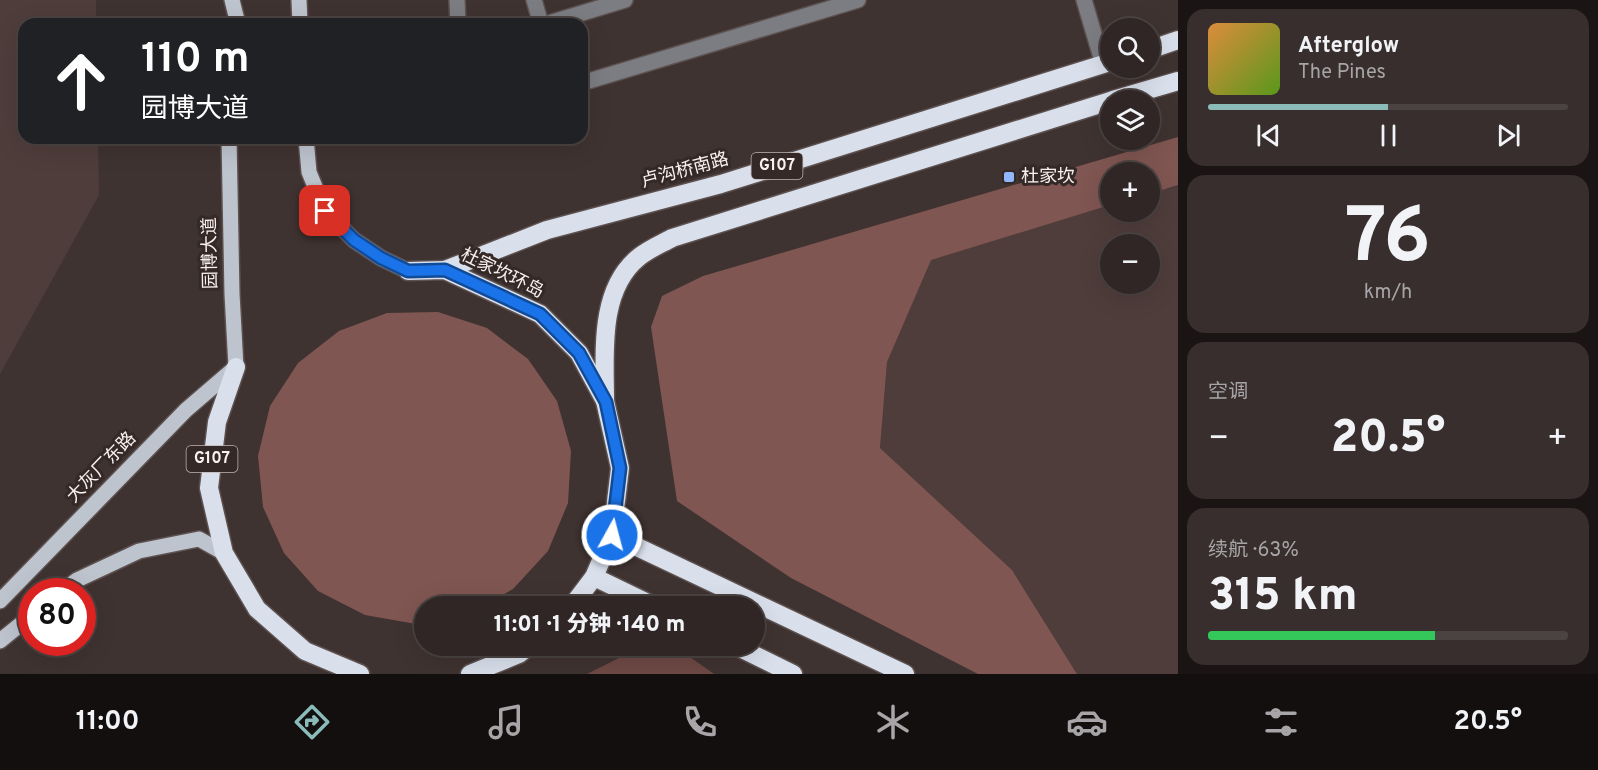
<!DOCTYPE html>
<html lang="zh">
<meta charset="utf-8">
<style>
body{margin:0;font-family:Overpass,"Noto Sans SC",sans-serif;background:#372e2d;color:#f1f3f6;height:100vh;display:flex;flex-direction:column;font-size:22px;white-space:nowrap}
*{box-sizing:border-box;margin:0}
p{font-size:20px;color:#a7a5a7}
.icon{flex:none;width:33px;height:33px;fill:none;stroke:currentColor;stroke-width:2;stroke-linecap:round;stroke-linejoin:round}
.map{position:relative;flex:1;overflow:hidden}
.drawer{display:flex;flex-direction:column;gap:9px;padding:9px;background:#1a1514;width:420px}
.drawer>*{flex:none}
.banner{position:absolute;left:18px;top:18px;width:570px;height:126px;border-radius:18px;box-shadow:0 6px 24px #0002,0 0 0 2px #4a4342;background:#202124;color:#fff;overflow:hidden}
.tools{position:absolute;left:1100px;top:18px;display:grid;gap:12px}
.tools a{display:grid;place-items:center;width:60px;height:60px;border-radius:50%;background:#2f2625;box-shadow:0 6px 24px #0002,0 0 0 2px #4a4342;font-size:30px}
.speed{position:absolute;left:18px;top:578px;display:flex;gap:12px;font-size:30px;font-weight:700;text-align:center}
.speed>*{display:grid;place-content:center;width:78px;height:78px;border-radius:50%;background:#2f2625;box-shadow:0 6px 24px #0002,0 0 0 2px #4a4342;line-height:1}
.speed .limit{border:9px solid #d22;background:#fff;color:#111}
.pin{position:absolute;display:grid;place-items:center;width:51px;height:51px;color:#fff;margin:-26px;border-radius:12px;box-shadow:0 3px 9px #0006}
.me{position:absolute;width:66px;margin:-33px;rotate:7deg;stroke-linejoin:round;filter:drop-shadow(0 0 4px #0008)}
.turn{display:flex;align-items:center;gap:21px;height:126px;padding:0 24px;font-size:27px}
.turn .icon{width:78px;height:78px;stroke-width:2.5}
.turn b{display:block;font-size:42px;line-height:51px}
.big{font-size:45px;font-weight:800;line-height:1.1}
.drawer .card{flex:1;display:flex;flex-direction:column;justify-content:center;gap:9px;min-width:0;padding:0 21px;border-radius:18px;background:#372e2d}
.drawer .dial{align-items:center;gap:0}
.dial b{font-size:78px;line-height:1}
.song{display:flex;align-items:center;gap:18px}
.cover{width:72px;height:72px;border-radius:9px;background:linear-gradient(135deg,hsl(30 70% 55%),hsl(90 70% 35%))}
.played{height:6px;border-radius:3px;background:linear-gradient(90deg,#8bbbb9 50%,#4a4342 50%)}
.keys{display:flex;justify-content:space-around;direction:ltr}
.heat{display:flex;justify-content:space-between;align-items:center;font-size:33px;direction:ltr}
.charge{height:9px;border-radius:4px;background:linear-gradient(90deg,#34c759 63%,#4a4342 0)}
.trip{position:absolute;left:414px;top:596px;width:351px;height:60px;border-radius:30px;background:#2f2625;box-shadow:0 6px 24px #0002,0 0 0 2px #4a4342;font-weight:800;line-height:60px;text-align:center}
.dock{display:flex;height:96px;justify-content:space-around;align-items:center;background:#130f0f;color:#a7a5a7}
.dock .icon{width:42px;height:42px}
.dock .selected{color:#8bbbb9}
.dock b{font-size:27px;color:#f1f3f6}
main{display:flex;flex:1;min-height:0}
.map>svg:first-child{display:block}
.built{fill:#4f3d3b;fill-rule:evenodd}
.green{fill:#6f4945}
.forest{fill:#805652}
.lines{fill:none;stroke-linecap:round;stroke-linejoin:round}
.minor-casing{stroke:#5d5150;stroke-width:18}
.major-casing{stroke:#5d5150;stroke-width:18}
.highway-casing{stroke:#5d5150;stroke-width:21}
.minor{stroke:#7b7d82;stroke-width:15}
.major{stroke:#bec4ce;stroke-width:15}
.highway{stroke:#d9e0ec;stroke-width:18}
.route-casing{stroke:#114b97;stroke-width:15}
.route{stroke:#1a73e8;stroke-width:10}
.poi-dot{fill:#91b8fd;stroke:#342927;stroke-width:2}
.labels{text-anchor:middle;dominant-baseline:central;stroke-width:6;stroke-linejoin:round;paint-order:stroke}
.shield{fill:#342927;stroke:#beb5b4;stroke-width:1.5}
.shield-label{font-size:16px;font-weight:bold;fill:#f9f1f0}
.street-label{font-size:18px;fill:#f9f1f0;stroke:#342927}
.poi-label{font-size:18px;fill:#f9f1f0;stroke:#342927;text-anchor:start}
</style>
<main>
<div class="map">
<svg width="1178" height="674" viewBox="0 0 1178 674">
<rect width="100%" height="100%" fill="#3f3331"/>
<!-- built -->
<g class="built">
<path d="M0 0H96V24H24V138H98L99 195 0 374Z"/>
<path d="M1178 185V674H1077L1012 570 880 448 887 362 930 260 1110 205V212H1149V194ZM1110 244H1149V284H1110Z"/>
</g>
<!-- green -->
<path class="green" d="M645 645H673L714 674H587Z"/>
<!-- forest -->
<g class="forest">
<path d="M1178 137V185L1149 194V172H1110V205L931 260 887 362 880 448 1012 570 1077 674H978L791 578 677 501 651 327 662 296 703 276Z"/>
<path d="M438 312 487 328 528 359 557 401 571 451 568 503 548 551 513 589 483 606H424V622L416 624 365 615 318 591 284 553 263 507 258 456 270 406 298 363 339 331 387 313Z"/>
</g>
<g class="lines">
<!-- minor casing -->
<g class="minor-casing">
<g id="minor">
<path d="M457 0 458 24"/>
<path d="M534 0 541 24"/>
<path d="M1084 0 1103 64"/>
<path d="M546 24 625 0"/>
<path d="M582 83 858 0"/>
</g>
</g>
<!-- major casing -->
<g class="major-casing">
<g id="major">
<path d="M232 0 238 24"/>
<path d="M299 0 300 24"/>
<path d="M306 138 309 172 325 211 354 240 381 258 408 271"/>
<path d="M62 591 77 580 139 551 199 539 224 553"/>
<path d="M0 601 186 410 236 367 232 294 229 138"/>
<path d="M0 641 32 615"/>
</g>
</g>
<!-- highway casing -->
<g class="highway-casing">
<g id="highway">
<path d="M1149 50 1178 40"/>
<path d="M1113 100 1178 81"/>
<path d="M445 270 547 230 721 184 1110 62"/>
<path d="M408 271 445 270 540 314 579 353 605 401 620 468 612 535 594 577 572 606"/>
<path d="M236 367 217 422 209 488 224 553 257 609 305 651 360 674"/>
<path d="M605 401C605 354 598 290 639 257 649 249 661 244 672 238L1110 101"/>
<path d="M612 535 905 674"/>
<path d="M594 577 654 606"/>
<path d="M734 645 793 674"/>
<path d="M470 674 519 654 530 645"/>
</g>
</g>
<!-- minor -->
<use href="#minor" class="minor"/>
<!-- major -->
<use href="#major" class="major"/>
<!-- highway -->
<use href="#highway" class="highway"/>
</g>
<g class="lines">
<!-- route casing -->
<g class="route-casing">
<path id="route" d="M325 211 354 240 381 258 408 271 445 270 540 314 579 353 606 402 620 468 612 535"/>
</g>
<!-- route -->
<use href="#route" class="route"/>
</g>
<!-- markers -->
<rect class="poi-dot" x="1003" y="171" width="12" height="12" rx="3"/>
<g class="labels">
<!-- shield labels -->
<g class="shield">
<rect x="751.5" y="153" width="51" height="26" rx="4.5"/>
<rect x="186.5" y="446" width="51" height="26" rx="4.5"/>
</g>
<g class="shield-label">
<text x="777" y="166">G107</text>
<text x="212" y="459">G107</text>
</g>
<!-- street labels -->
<g class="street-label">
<text transform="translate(685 171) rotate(-15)">卢沟桥南路</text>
<text transform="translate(211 253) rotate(-91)">园博大道</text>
<text transform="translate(502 274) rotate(26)">杜家坎环岛</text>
<text transform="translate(102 468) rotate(-46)">大灰厂东路</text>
</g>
<!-- poi labels -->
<g class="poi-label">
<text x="1021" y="177">杜家坎</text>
</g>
</g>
</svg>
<div class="tools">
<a><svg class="icon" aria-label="search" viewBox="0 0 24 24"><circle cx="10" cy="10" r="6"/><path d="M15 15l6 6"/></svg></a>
<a><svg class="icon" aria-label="layers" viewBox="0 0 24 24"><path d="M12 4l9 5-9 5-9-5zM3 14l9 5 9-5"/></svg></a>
<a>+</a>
<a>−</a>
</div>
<div class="speed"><div class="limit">80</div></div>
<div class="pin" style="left:325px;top:211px;background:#d93025"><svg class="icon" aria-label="arrive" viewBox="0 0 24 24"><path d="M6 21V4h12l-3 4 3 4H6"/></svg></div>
<svg class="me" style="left:612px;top:535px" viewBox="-20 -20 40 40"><circle r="17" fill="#1a73e8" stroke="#fff" stroke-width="3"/><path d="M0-11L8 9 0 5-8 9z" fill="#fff"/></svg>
<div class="trip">11:01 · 1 分钟 · 140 m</div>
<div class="banner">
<div class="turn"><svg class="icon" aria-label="ahead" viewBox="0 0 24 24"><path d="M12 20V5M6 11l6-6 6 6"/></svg><div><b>110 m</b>园博大道</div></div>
</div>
</div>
<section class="drawer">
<div class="card">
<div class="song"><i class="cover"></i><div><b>Afterglow</b><p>The Pines</p></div></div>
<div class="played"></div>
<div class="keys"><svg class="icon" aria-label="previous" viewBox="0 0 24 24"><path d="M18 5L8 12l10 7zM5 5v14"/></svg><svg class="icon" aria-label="pause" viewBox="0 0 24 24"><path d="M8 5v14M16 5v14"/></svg><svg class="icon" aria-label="next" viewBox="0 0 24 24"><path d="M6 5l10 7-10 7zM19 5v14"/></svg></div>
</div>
<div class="card dial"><b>76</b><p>km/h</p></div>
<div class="card"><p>空调</p>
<div class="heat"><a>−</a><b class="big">20.5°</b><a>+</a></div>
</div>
<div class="card"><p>续航 · 63%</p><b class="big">315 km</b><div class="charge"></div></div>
</section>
</main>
<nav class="dock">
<b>11:00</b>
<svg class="icon selected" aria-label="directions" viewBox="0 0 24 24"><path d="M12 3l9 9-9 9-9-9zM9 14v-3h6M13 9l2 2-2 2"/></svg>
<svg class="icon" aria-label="music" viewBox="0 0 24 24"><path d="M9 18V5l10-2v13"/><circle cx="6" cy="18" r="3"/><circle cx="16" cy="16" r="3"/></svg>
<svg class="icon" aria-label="phone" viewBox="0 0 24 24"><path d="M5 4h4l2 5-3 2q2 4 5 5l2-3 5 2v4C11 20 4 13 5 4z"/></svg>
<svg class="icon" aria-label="climate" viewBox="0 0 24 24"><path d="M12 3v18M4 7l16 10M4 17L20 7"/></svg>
<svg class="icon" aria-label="car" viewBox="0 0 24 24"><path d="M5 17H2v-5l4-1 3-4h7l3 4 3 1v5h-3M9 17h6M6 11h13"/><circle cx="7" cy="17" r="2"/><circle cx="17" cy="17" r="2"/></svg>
<svg class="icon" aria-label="filters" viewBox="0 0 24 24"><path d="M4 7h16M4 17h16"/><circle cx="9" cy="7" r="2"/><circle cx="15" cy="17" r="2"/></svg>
<b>20.5°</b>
</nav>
